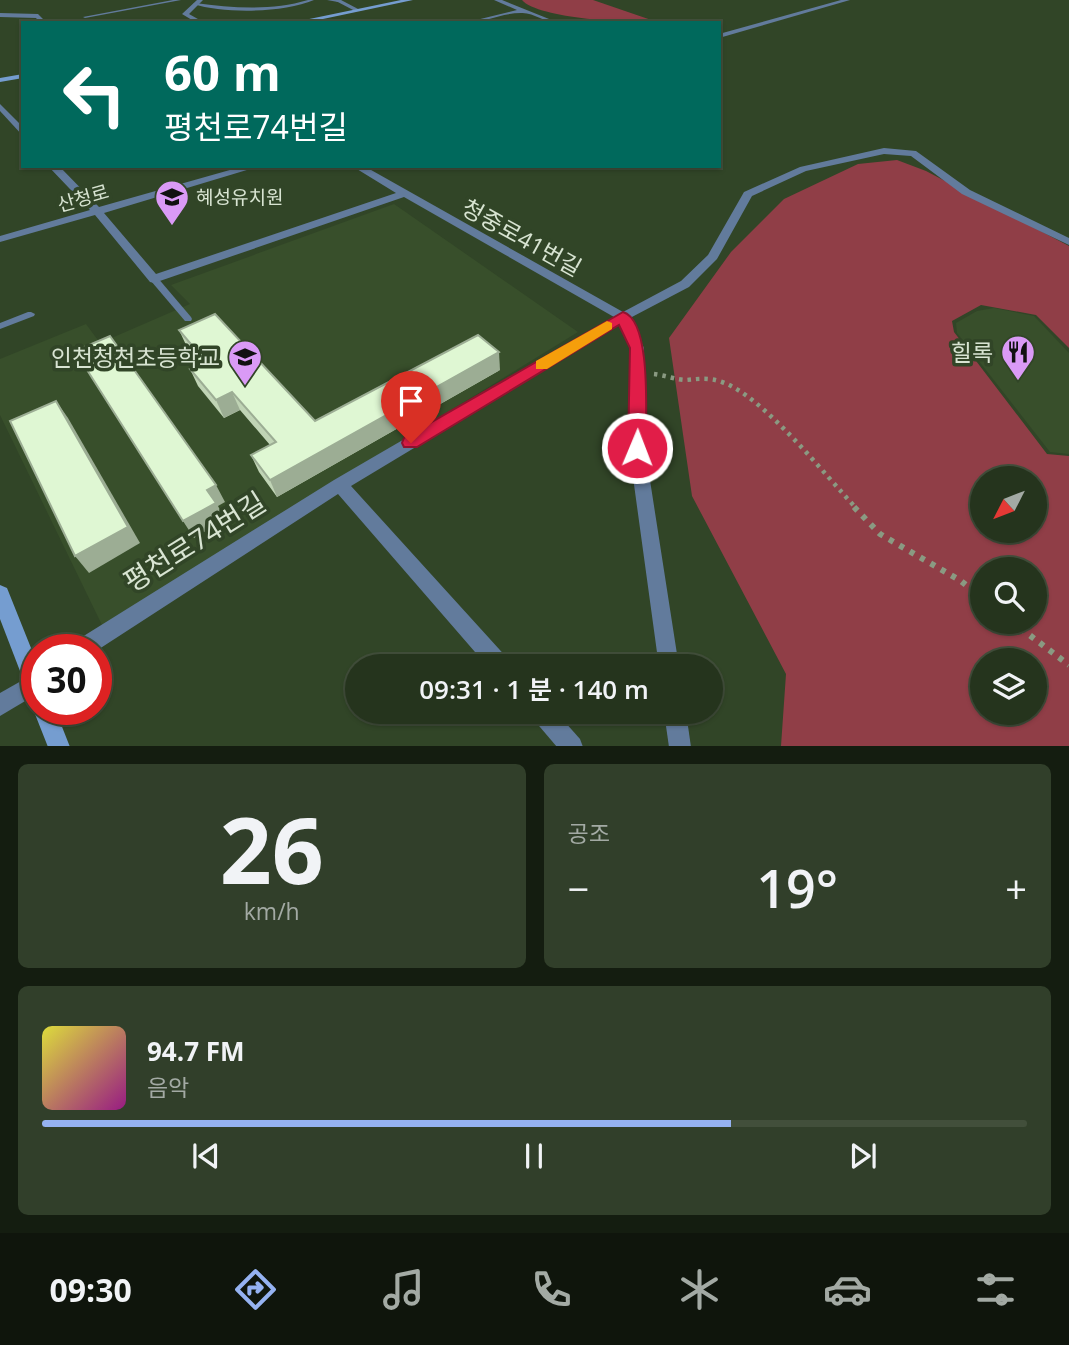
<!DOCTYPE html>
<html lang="ko">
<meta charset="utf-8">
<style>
body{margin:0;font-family:"Open Sans","Noto Sans KR",sans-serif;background:#313f2a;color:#f1f3f6;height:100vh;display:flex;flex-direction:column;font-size:26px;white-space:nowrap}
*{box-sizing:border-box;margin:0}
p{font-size:23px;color:#a3aaa4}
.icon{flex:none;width:38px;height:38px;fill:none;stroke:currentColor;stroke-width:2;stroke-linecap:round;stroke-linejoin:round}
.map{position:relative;height:746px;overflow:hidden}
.panel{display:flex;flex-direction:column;gap:18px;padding:18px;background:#141d10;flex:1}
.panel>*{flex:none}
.top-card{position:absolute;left:21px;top:21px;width:700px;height:147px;border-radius:0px;box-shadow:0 2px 5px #0004,0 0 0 2px #424f3b;background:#00695c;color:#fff;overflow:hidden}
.needle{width:46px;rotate:228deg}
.controls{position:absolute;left:970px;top:466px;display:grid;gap:14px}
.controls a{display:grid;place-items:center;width:77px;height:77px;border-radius:50%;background:#25341d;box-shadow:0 2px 5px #0004,0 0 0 2px #424f3b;font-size:35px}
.speed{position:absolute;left:21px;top:634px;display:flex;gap:14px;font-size:35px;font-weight:700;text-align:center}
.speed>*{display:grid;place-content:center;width:91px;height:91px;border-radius:50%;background:#25341d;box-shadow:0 2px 5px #0004,0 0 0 2px #424f3b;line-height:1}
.speed .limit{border:10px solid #d22;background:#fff;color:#111}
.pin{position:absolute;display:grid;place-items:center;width:60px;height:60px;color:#fff;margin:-72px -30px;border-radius:50% 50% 50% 0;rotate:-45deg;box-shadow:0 0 7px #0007}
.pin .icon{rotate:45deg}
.me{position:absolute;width:77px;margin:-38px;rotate:1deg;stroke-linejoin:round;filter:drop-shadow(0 0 5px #0008)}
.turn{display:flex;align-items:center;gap:24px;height:147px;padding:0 28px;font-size:32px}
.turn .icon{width:91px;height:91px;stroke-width:2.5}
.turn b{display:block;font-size:49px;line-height:60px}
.big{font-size:52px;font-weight:600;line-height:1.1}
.panel .card{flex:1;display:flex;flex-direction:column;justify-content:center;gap:10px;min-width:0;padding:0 24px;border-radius:10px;background:#313f2a}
.panel .dial{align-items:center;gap:0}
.dial b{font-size:91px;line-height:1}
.song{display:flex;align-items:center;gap:21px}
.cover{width:84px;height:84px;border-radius:10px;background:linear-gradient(135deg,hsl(60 70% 55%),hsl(310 70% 35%))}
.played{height:7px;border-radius:4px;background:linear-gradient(90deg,#95b2f1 70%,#424f3b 70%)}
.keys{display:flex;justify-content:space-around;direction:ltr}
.heat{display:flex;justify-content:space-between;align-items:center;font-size:38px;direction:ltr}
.panel .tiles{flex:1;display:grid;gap:18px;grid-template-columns:1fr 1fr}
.card:last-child{grid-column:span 2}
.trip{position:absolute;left:345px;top:654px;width:378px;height:70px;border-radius:35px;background:#25341d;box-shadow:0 2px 5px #0004,0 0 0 2px #424f3b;font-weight:600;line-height:70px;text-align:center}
.menu{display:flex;height:112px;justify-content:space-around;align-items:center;background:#0f150c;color:#a3aaa4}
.menu .icon{width:49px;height:49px}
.menu .selected{color:#95b2f1}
.menu b{font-size:32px;color:#f1f3f6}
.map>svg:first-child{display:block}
.built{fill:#384f2b}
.green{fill:#903e47;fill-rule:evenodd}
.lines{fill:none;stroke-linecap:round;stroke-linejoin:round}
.path-far1{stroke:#8a9a82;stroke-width:4.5;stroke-dasharray:3.5 5;stroke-linecap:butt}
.path{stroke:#8a9a82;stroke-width:6;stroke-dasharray:5 7;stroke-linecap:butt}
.lane{fill:#627b9c;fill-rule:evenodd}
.street{fill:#627b9c;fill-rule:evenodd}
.secondary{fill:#759dd0;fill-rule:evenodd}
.wall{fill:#c0d4b5}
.shaded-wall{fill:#9cad94}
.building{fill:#dff7d3;stroke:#9cad94;stroke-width:2}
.route{fill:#e11d48;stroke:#92132f;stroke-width:2}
.slow{fill:#f59e0b}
.labels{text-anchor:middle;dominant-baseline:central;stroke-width:7;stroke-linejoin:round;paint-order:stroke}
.far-poi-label{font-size:19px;fill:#d8e4d2;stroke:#314527;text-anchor:start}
.far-street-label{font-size:19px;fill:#d8e4d2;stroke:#314527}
.street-label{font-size:23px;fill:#d8e4d2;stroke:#314527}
.poi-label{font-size:23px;fill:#d8e4d2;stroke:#314527;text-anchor:end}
.near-street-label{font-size:28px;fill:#d8e4d2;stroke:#314527}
</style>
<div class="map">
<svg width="1069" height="747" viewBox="0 0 1069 747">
<rect width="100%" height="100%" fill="#314527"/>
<!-- built -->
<g class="built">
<path d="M394 204 578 332 102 625 0 415V359L86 324 100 343 190 304 171 285Z"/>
<path d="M994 308 1034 316 1069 353V454L1050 452 957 333 956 323 977 311Z"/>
</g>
<!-- green -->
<g class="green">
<path d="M522 0H593L660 23C633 23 538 19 522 0Z"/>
<path d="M897 160 926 171 1069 246V348L1036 315 981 305 952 321 954 332 1047 454 1069 456V746H781L786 674 692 496 669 338 731 252 784 199 858 164ZM982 478H1034V530H982ZM982 569H1034V621H982ZM982 660H1034V712H982Z"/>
</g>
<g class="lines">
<!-- path-far1 -->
<path class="path-far1" d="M654 374C664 375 677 380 686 380 699 379 708 377 722 382 763 396 825 475 856 508"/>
<!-- path -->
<g class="path">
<path d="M854 507 880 534 961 581 982 598"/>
<path d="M1011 621 1069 665"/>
</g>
<!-- lane -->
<g class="lane">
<path d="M173 0H181L85 18 83 17Z"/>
<path d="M308 0H314C283 13 225 14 193 4L195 3C233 8 271 11 308 0Z"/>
<path d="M327 0H338L340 1 338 2Z"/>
<path d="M151 277H157L191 317 192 319 191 321H185L151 281Z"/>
<path d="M28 312H31L35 314 34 316 0 329V323Z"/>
</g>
<!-- street -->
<g class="street">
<path d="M197 0H203L189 14 205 23H197L182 14Z"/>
<path d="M334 0H341L360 10 355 11Z"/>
<path d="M494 0H502L559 23C545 23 533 12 521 13 501 13 484 23 464 23L517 10Z"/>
<path d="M841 0H850L719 38V34Z"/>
<path d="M0 13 38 14 47 23H40L36 18 0 17Z"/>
<path d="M0 104 23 127V136L0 111Z"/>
<path d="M884 148 916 151 970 190 1069 238V245L962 194 911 156 884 154 806 171 752 196 717 259 689 287 630 318 644 348 645 448 679 667H659L629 448 630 348 620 324 351 486 509 660 512 667H488L338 494 96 651 71 649 74 642 334 480 614 317 404 197 154 283 150 282 95 215 0 242V236L90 210 48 166H59L99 207 244 166H260L104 213 156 274 396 193 352 166H364L623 312 681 281 708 255 744 192 800 167Z"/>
<path d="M37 672V694L0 716V693Z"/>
<path d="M531 712H556L580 739 583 747H557L534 720Z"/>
<path d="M664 712H686L691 747H669Z"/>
</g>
<!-- secondary -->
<g class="secondary">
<path d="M401 0H413L304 23H290Z"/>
<path d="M23 74V78L0 82V78Z"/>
<path d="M0 585 7 588 37 663V700L30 697 0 619Z"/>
<path d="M37 701V709H55L70 747H48L33 709Z"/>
</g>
</g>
<!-- wall -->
<path class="wall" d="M179 330 315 421 500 370 277 497 259 472 251 455 270 445 240 410 224 418 198 386 190 369 194 367 191 360 196 358 187 347Z"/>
<!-- shaded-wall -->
<g class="shaded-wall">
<path d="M499 352 500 370 277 497 270 480Z"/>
<path d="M232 392 240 410 224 418 216 400Z"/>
<path d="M56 401 68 418 140 543 89 573 75 556Z"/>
<path d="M216 485 225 502 218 506 225 520 194 538 183 521 207 490Z"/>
</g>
<!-- building -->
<g class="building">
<path d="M215 314 315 421 478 335 499 352 270 480 251 455 276 442 232 392 216 400 190 369 196 366 191 360 201 356 179 330Z"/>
<path d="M110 336 216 485 207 490 216 503 183 521 75 351Z"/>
<path d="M56 401 128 527 75 556 10 421Z"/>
</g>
<!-- route -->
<path class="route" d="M623 312C653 321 645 421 646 448L643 452 637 454 628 448 630 348 619 325 417 447H404L402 443 404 438Z"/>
<!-- slow -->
<path class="slow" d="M607 321 612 323V329L547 369H536V361Z"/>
<!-- icons -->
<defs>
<g id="school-pin" transform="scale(1.75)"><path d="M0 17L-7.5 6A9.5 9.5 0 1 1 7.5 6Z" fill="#da9af6" stroke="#314527"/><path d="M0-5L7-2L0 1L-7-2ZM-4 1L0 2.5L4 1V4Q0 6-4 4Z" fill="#111"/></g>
<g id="restaurant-pin" transform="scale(1.75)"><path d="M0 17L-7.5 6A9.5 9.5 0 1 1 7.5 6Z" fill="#da9af6" stroke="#314527"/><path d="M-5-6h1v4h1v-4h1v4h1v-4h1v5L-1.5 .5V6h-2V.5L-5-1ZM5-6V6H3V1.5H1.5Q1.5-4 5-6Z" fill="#111"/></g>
</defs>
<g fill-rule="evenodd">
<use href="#school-pin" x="172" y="197"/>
<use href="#restaurant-pin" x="1018" y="352"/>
<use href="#school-pin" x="245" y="357"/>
</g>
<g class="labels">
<!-- far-poi labels -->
<g class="far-poi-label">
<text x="196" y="197">혜성유치원</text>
</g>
<!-- far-street labels -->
<g class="far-street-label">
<text transform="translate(83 198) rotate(-16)">산청로</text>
</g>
<!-- street labels -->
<g class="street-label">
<text transform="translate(522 237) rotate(29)">청중로41번길</text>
</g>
<!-- poi labels -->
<g class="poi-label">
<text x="993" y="352">힐록</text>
<text x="220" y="357">인천청천초등학교</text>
</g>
<!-- near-street labels -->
<g class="near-street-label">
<text transform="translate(194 541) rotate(-32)">평천로74번길</text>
</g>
</g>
</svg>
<div class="controls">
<a><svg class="needle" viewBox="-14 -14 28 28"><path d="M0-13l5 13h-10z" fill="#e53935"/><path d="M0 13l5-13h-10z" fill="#a3aaa4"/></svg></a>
<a><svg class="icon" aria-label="search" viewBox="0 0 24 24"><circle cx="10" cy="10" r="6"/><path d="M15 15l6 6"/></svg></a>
<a><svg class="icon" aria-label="layers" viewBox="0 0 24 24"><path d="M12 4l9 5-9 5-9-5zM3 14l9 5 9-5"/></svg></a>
</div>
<div class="speed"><div class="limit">30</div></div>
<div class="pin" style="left:411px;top:443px;background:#d93025"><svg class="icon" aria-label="arrive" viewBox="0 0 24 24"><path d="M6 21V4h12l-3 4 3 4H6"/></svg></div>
<svg class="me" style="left:637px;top:448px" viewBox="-20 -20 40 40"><circle r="17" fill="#e11d48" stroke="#fff" stroke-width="3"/><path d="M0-11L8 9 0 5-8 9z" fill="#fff"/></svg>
<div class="trip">09:31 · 1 분 · 140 m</div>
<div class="top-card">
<div class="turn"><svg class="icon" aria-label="left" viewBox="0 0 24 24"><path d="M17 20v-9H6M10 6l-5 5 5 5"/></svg><div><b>60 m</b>평천로74번길</div></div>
</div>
</div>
<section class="panel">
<div class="tiles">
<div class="card dial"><b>26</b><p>km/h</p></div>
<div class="card"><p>공조</p>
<div class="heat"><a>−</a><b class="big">19°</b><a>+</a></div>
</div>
<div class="card">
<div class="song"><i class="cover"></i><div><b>94.7 FM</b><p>음악</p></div></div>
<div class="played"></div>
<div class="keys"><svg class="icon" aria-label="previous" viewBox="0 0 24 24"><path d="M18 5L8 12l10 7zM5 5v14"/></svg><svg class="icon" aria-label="pause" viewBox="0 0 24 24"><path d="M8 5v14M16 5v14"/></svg><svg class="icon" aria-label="next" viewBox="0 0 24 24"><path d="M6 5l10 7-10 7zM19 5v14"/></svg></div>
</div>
</div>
</section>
<nav class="menu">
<b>09:30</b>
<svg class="icon selected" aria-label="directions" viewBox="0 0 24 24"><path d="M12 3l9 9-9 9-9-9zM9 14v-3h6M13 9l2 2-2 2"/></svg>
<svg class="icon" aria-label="music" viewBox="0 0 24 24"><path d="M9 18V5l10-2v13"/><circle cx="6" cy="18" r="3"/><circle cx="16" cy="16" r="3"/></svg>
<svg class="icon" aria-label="phone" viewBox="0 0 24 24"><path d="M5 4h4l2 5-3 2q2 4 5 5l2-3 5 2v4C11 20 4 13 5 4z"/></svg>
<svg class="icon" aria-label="climate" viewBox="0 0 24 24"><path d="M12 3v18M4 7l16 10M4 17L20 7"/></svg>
<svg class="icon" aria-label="car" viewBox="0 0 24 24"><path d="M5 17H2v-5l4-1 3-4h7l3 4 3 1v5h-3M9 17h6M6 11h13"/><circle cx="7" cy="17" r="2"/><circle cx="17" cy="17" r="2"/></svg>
<svg class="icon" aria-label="filters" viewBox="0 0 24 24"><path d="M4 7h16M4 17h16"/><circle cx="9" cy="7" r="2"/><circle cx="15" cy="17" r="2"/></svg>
</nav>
